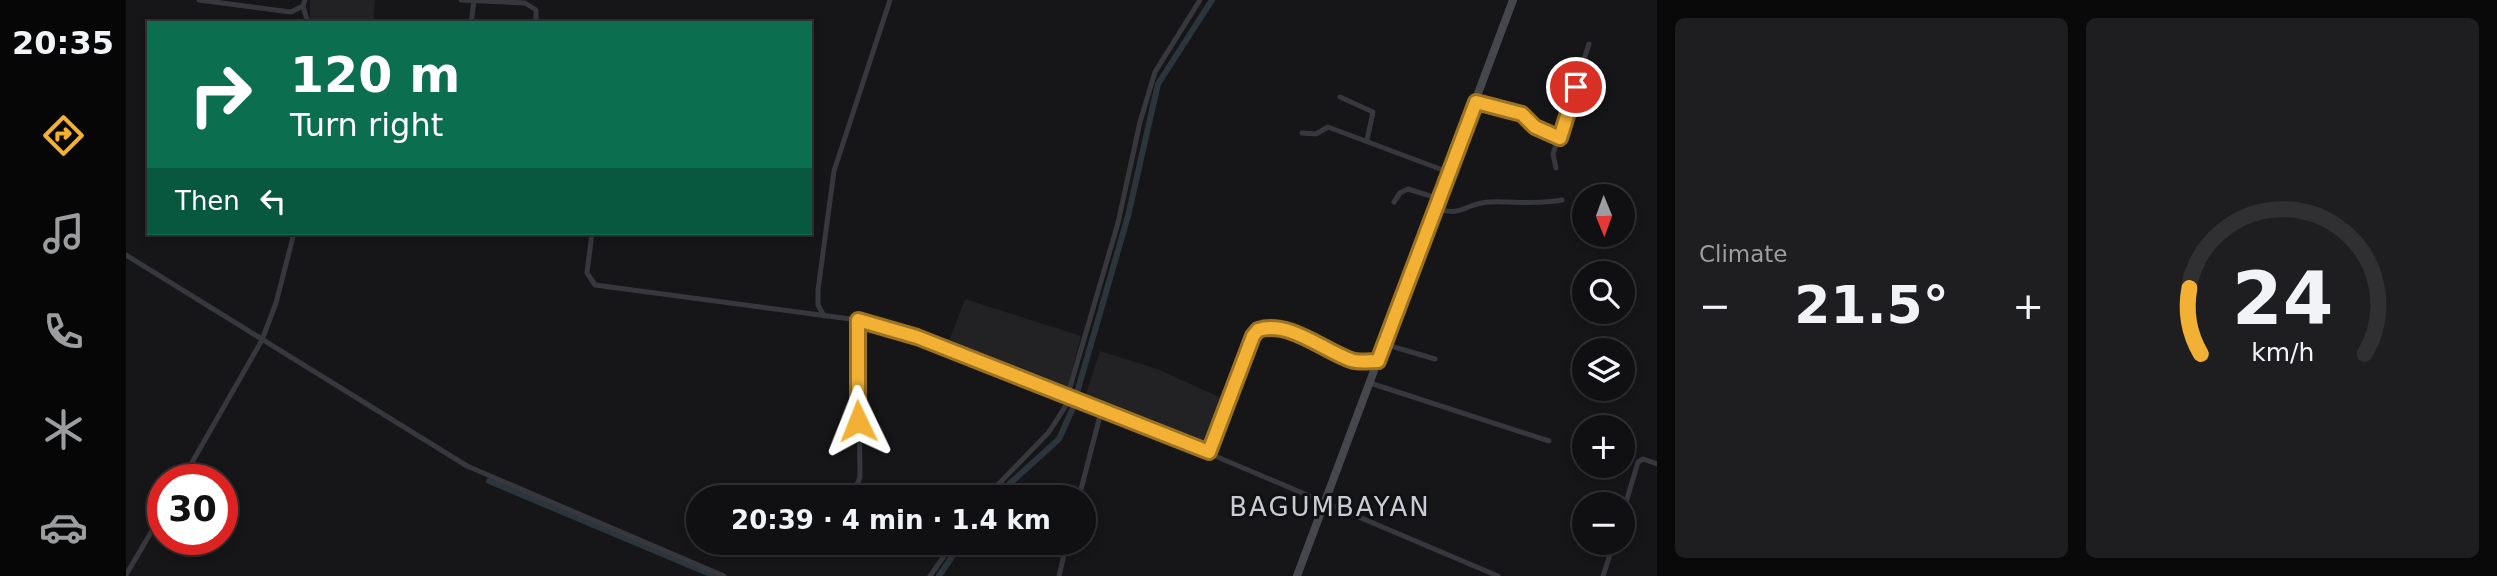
<!DOCTYPE html>
<meta charset="utf-8">
<style>
body{margin:0;font-family:"DejaVu Sans",sans-serif;background:#1e1e20;color:#f1f3f6;height:100vh;display:flex;flex-direction:column;font-size:26px;white-space:nowrap}
*{box-sizing:border-box;margin:0}
p{font-size:23px;color:#9c9d9f}
.icon{flex:none;width:38px;height:38px;fill:none;stroke:currentColor;stroke-width:2;stroke-linecap:round;stroke-linejoin:round}
.map{position:relative;flex:1;overflow:hidden}
.sheet{display:flex;flex-direction:column;gap:18px;padding:18px;background:#09090a;width:840px}
.sheet>*{flex:none}
.guide{position:absolute;left:21px;top:21px;width:665px;height:214px;border-radius:0px;box-shadow:0 4px 10px #0003,0 0 0 2px #303032;background:#0b6e4f;color:#fff;overflow:hidden}
.needle{width:46px;rotate:179deg}
.buttons{position:absolute;left:1446px;top:184px;display:grid;gap:14px}
.buttons a{display:grid;place-items:center;width:63px;height:63px;border-radius:50%;background:#101012;box-shadow:0 4px 10px #0003,0 0 0 2px #303032;font-size:35px}
.speed{position:absolute;left:21px;top:464px;display:flex;gap:14px;font-size:35px;font-weight:700;text-align:center}
.speed>*{display:grid;place-content:center;width:91px;height:91px;border-radius:50%;background:#101012;box-shadow:0 4px 10px #0003,0 0 0 2px #303032;line-height:1}
.speed .limit{border:10px solid #d22;background:#fff;color:#111}
.pin{position:absolute;display:grid;place-items:center;width:60px;height:60px;color:#fff;margin:-30px;border:4px solid #fff;border-radius:50%;box-shadow:0 2px 7px #0007}
.me{position:absolute;width:77px;margin:-38px;rotate:358deg;stroke-linejoin:round;filter:drop-shadow(0 0 5px #0008)}
.turn{display:flex;align-items:center;gap:24px;height:147px;padding:0 28px;font-size:32px}
.turn .icon{width:91px;height:91px;stroke-width:2.5}
.turn b{display:block;font-size:49px;line-height:60px}
.then{display:flex;align-items:center;height:66px;padding:0 28px;background:#0003;gap:14px;font-size:26px}
.big{font-size:52px;font-weight:600;line-height:1.1}
.sheet .card{flex:1;display:flex;flex-direction:column;justify-content:center;gap:10px;min-width:0;padding:0 24px;border-radius:10px;background:#1e1e20}
.sheet .dial{align-items:center;gap:0}
.dial svg{height:182px;overflow:visible;fill:none;stroke:#303032;stroke-width:7;stroke-linecap:round;text-anchor:middle}
.dial text{fill:#f1f3f6;stroke:none}
.heat{display:flex;justify-content:space-between;align-items:center;font-size:38px;direction:ltr}
.sheet .tiles{flex:1;display:grid;gap:18px;grid-template-columns:repeat(2,1fr)}
.trip{position:absolute;left:560px;top:485px;width:410px;height:70px;border-radius:35px;background:#101012;box-shadow:0 4px 10px #0003,0 0 0 2px #303032;font-weight:600;line-height:70px;text-align:center}
main{display:flex;flex:1;min-height:0}
.tab-bar{display:flex;flex-direction:column;width:126px;justify-content:space-around;align-items:center;background:#060607;color:#9c9d9f}
.tab-bar .icon{width:49px;height:49px}
.tab-bar .active{color:#f2b134}
.tab-bar b{font-size:32px;color:#f1f3f6}
.map>svg:first-child{display:block}
.built{fill:#222225}
.lines{fill:none;stroke-linecap:round;stroke-linejoin:round}
.canal{stroke:#2c353c;stroke-width:6}
.minor{stroke:#37383d;stroke-width:5}
.secondary{stroke:#45474d;stroke-width:8}
.route-casing{stroke:#9d7322;stroke-width:18}
.route{stroke:#f2b134;stroke-width:12}
.labels{text-anchor:middle;dominant-baseline:central;stroke-width:6;stroke-linejoin:round;paint-order:stroke}
.quarter-label{font-size:26px;letter-spacing:2px;fill:#c9ccd4;stroke:#111113}
</style>
<main>
<nav class="tab-bar">
<b>20:35</b>
<svg class="icon active" aria-label="directions" viewBox="0 0 24 24"><path d="M12 3l9 9-9 9-9-9zM9 14v-3h6M13 9l2 2-2 2"/></svg>
<svg class="icon" aria-label="music" viewBox="0 0 24 24"><path d="M9 18V5l10-2v13"/><circle cx="6" cy="18" r="3"/><circle cx="16" cy="16" r="3"/></svg>
<svg class="icon" aria-label="phone" viewBox="0 0 24 24"><path d="M5 4h4l2 5-3 2q2 4 5 5l2-3 5 2v4C11 20 4 13 5 4z"/></svg>
<svg class="icon" aria-label="climate" viewBox="0 0 24 24"><path d="M12 3v18M4 7l16 10M4 17L20 7"/></svg>
<svg class="icon" aria-label="car" viewBox="0 0 24 24"><path d="M5 17H2v-5l4-1 3-4h7l3 4 3 1v5h-3M9 17h6M6 11h13"/><circle cx="7" cy="17" r="2"/><circle cx="17" cy="17" r="2"/></svg>
</nav>
<div class="map">
<svg width="1531" height="576" viewBox="0 0 1531 576">
<rect width="100%" height="100%" fill="#161618"/>
<!-- built -->
<g class="built">
<path d="M184 0H249L247 23H206L184 19Z"/>
<path d="M839 299 955 336 941 390 822 344Z"/>
<path d="M974 351 1031 369 1102 401 1084 449 959 397Z"/>
</g>
<g class="lines">
<!-- canal -->
<g class="canal">
<path d="M363 481 589 576"/>
<path d="M869 497 933 439 946 410 1002 216 1032 84 1086 0"/>
<path d="M813 576 836 542"/>
</g>
<!-- minor -->
<g class="minor">
<path d="M73 0 165 12 177 6 179 0"/>
<path d="M335 0 399 3 410 10V23"/>
<path d="M177 6 182 23"/>
<path d="M345 23 348 1"/>
<path d="M1214 97 1247 112 1241 140"/>
<path d="M1350 101 1397 114 1409 127 1434 138"/>
<path d="M1176 133 1190 134 1202 127 1322 172"/>
<path d="M1430 168 1427 154 1463 44"/>
<path d="M1268 202 1274 193 1282 189 1311 198"/>
<path d="M1309 208C1337 218 1339 203 1363 202 1387 201 1411 205 1436 200"/>
<path d="M466 233 461 273 469 285 732 320 791 337 957 400 1372 576"/>
<path d="M0 255 341 466 598 576"/>
<path d="M698 316 692 305V290L708 171 764 0"/>
<path d="M1258 344 1309 359"/>
<path d="M1244 383 1423 441"/>
<path d="M942 394 992 223 1014 122 1029 72 1074 0"/>
<path d="M1083 452 1127 336 1132 330 1157 331 1228 361H1252"/>
<path d="M56 480 136 340 150 303 168 233"/>
<path d="M731 485 734 477 732 320"/>
<path d="M860 497 923 432 946 396"/>
<path d="M953 497 976 408"/>
<path d="M1496 516 1512 462 1517 459 1531 464"/>
<path d="M0 575 37 512"/>
<path d="M804 576 828 542"/>
<path d="M933 576 941 542"/>
<path d="M1477 576 1488 542"/>
</g>
<!-- secondary -->
<path class="secondary" d="M1171 576 1387 0"/>
</g>
<g class="lines">
<!-- route casing -->
<g class="route-casing">
<path id="route" d="M732 421V320L791 337 1083 452 1127 336 1132 330C1163 320 1198 351 1225 360 1233 363 1243 361 1252 361L1350 102 1396 114 1409 127 1434 138 1450 87"/>
</g>
<!-- route -->
<use href="#route" class="route"/>
</g>
<g class="labels">
<!-- quarter labels -->
<g class="quarter-label">
<text x="1204" y="507">BAGUMBAYAN</text>
</g>
</g>
</svg>
<div class="buttons">
<a><svg class="needle" viewBox="-14 -14 28 28"><path d="M0-13l5 13h-10z" fill="#e53935"/><path d="M0 13l5-13h-10z" fill="#9c9d9f"/></svg></a>
<a><svg class="icon" aria-label="search" viewBox="0 0 24 24"><circle cx="10" cy="10" r="6"/><path d="M15 15l6 6"/></svg></a>
<a><svg class="icon" aria-label="layers" viewBox="0 0 24 24"><path d="M12 4l9 5-9 5-9-5zM3 14l9 5 9-5"/></svg></a>
<a>+</a>
<a>−</a>
</div>
<div class="speed"><div class="limit">30</div></div>
<div class="pin" style="left:1450px;top:87px;background:#d93025"><svg class="icon" aria-label="arrive" viewBox="0 0 24 24"><path d="M6 21V4h12l-3 4 3 4H6"/></svg></div>
<svg class="me" style="left:732px;top:421px" viewBox="-20 -20 40 40"><path d="M0-17L14 15 0 8-14 15z" fill="#f2b134" stroke="#fff" stroke-width="4"/></svg>
<div class="trip">20:39 · 4 min · 1.4 km</div>
<div class="guide">
<div class="turn"><svg class="icon" aria-label="right" viewBox="0 0 24 24"><path d="M7 20v-9h11M14 6l5 5-5 5"/></svg><div><b>120 m</b>Turn right</div></div>
<div class="then">Then<svg class="icon" aria-label="left" viewBox="0 0 24 24"><path d="M17 20v-9H6M10 6l-5 5 5 5"/></svg></div>
</div>
</div>
<section class="sheet">
<div class="tiles">
<div class="card"><p>Climate</p>
<div class="heat"><a>−</a><b class="big">21.5°</b><a>+</a></div>
</div>
<div class="card dial"><svg viewBox="0 0 100 80">
<path d="M14 69A42 42 0 1 1 86 69"/>
<path d="M14 69A42 42 0 0 1 9 40" stroke="#f2b134"/>
<text x="50" y="56" font-size="32" font-weight="700">24</text>
<text x="50" y="72" font-size="11">km/h</text>
</svg></div>
</div>
</section>
</main>
